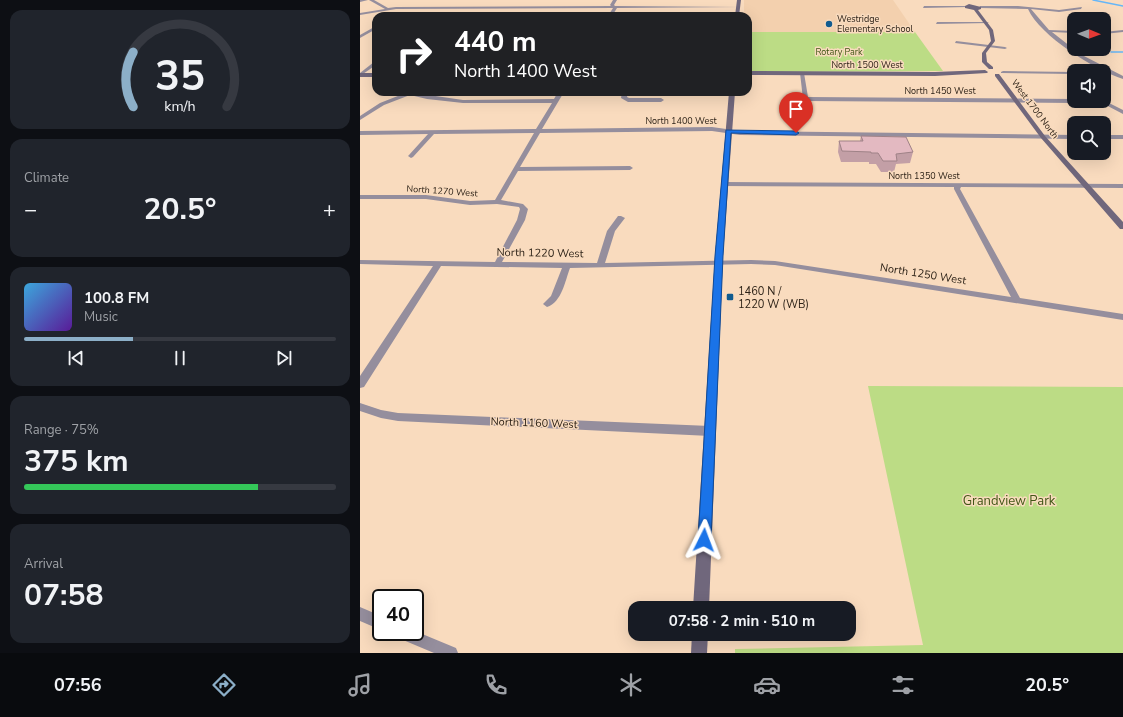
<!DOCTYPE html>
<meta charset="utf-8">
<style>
body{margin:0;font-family:"Nunito Sans",sans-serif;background:#20242c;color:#f1f3f6;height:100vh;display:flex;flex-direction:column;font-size:15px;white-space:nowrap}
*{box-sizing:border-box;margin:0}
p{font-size:13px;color:#9ea1a6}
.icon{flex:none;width:22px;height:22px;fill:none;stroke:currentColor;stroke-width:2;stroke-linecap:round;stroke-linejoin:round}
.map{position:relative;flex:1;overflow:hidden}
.drawer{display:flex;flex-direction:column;gap:10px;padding:10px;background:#0d0f14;width:360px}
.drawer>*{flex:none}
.banner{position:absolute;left:12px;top:12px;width:380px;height:84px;border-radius:12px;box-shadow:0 4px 16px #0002;background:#202124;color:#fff;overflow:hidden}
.needle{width:26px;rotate:91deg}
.tools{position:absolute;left:707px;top:12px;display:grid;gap:8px}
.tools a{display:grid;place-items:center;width:44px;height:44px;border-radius:8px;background:#171b24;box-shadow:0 4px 16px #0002;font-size:20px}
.speed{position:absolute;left:12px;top:589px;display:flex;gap:8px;font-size:20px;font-weight:700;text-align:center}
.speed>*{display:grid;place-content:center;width:52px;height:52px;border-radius:50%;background:#171b24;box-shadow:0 4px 16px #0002;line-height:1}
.speed .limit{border:2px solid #111;border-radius:6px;background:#fff;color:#111}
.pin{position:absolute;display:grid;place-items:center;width:34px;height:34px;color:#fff;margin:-41px -17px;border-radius:50% 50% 50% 0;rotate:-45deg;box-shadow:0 0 4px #0007}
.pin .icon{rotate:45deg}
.me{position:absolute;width:44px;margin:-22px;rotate:3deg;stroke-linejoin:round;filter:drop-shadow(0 0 3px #0008)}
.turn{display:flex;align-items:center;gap:14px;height:84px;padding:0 16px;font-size:18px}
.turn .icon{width:52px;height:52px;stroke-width:2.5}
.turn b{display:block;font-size:28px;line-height:34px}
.big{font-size:30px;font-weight:700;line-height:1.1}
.drawer .tile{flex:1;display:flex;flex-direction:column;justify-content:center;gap:6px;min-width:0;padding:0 14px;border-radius:12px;background:#20242c}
.drawer .dial{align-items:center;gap:0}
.dial svg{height:104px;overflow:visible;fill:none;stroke:#363941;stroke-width:7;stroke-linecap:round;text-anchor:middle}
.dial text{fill:#f1f3f6;stroke:none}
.song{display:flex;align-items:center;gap:12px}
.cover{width:48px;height:48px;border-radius:6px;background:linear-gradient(135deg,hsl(200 70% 55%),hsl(270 70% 35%))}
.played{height:4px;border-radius:2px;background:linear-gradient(90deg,#8cafc8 35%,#363941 35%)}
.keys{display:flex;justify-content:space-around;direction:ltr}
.heat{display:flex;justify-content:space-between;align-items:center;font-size:22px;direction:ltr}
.charge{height:6px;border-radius:3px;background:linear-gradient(90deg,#34c759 75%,#363941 0)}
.trip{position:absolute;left:268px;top:601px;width:228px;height:40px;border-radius:12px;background:#171b24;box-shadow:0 4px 16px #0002;font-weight:700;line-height:40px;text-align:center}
.tab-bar{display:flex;height:64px;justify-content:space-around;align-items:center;background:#090b0e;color:#9ea1a6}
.tab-bar .icon{width:28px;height:28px}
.tab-bar .on{color:#8cafc8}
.tab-bar b{font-size:18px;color:#f1f3f6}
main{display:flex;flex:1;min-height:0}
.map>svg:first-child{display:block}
.built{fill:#f3d0ae}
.green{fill:#bcdc85}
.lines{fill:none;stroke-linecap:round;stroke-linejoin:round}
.stream{stroke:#66b6f7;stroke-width:1.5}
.street{fill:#958e9d;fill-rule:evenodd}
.secondary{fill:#70677c;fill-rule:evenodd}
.wall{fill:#c39fa6}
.building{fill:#e3b9c1;stroke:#9f8287}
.route{fill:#1a73e8;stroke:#114b97}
.poi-dot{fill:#115b8f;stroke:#f9dbbe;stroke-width:1.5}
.labels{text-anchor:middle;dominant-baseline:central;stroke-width:3;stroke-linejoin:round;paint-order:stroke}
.far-poi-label{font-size:9px;fill:#2d2217;stroke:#f9dbbe;text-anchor:start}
.far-park-label{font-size:9px;fill:#425717;stroke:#f9dbbe}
.far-street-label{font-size:9px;fill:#2d2217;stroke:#f9dbbe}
.street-label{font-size:11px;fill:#2d2217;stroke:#f9dbbe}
.poi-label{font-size:11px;fill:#2d2217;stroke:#f9dbbe;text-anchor:start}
.near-park-label{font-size:13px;fill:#425717;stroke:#f9dbbe}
</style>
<main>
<section class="drawer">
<div class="tile dial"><svg viewBox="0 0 100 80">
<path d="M14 69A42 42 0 1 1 86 69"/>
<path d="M14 69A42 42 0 0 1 14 27" stroke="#8cafc8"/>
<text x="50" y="56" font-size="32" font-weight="700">35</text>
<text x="50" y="72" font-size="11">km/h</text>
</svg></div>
<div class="tile"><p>Climate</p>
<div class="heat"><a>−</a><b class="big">20.5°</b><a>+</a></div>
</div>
<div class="tile">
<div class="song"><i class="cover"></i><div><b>100.8 FM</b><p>Music</p></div></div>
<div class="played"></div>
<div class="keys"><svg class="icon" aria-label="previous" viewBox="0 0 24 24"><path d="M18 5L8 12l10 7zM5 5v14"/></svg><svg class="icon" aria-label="pause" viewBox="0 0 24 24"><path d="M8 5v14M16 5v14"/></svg><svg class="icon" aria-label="next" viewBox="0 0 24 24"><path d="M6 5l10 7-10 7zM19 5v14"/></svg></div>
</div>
<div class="tile"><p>Range · 75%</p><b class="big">375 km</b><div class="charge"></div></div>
<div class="tile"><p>Arrival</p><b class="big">07:58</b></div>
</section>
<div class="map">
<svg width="763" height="653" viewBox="0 0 763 653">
<rect width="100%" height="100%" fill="#f9dbbe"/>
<!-- built -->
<path class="built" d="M384 0H533L555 32H388V16H384Z"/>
<!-- green -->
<g class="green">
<path d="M388 32H555L583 71 388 72Z"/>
<path d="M508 386 763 387V653H375V649L563 645Z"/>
</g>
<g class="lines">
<!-- stream -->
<g class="stream">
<path d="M733 0 763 6"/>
<path d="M751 52H763"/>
</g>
<!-- street -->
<g class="street">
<path d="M0 0H8L0 2Z"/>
<path d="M9 0H14L28 8 36 7 251 6 250 5 253 0H257L254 5 255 6 380 7 257 8 252 16H248L253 8 36 9 0 15V13L25 9Z"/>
<path d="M564 6H606L608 7 563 8Z"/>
<path d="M620 6H658L699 10 722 7 721 9 699 12 671 9 689 30 714 31V33L692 32 720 54 763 76V79C735 70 680 36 668 9L619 8Z"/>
<path d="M577 22H627L629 23 576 24Z"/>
<path d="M16 26V29L0 38V35Z"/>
<path d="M763 30V32L744 34V32Z"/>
<path d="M596 41 645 47 647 48 645 49 595 43Z"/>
<path d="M14 62H16V65L0 76V73Z"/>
<path d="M643 71 714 72V74L641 73V72Z"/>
<path d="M442 72 444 73 448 97 714 99V101H717L714 103 446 101 443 99 440 73Z"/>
<path d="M48 92 103 100 194 99 198 92H204L182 129 352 127 380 131 714 135V139L380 135 352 131 180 133 160 167 270 166 273 168 270 170 158 171 141 200 163 204 168 209 165 220 142 262 237 263 247 231 258 216H261L265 218 255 231 245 263 391 260 415 261 651 297 594 189V187L364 186 361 184 364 182 763 184V188L601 187 600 189 660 298 763 314V320L415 265 391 264 210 268C205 281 202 302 187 307L183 304 191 296 202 268 81 266 4 387 0 388V376L73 266 0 264V260L135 262 157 220 160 209 159 207 137 204 110 205 66 199H0V195H66L110 201 135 200 174 133 74 134 53 157 51 158 48 156 49 155 68 134 0 135V131L176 129 192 103H103L67 99 50 95 24 105 0 120V116L20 103Z"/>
<path d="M262 92H268L267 97 269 98H301L304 100 301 102H268L261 98Z"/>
<path d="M730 101H745L763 110V114L742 103Z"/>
<rect x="744" y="135" width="19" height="4"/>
<path d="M0 403 21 410 38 413 350 426 354 428 355 431 354 434 350 436 38 421 21 418 0 411Z"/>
<path d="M0 607 21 616V630L0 621Z"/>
<path d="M55 631 96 648 98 653H74L36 637 34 632H55Z"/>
</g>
<!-- secondary -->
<g class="secondary">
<path d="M377 0H381L379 16H375Z"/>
<path d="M609 4 621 7V9L618 10 633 30 635 41 626 53 627 62 633 67V69H629L622 62V53L631 41 629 30 614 10 605 8V6Z"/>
<path d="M625 70 628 72 627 73 575 76 388 75V71L575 72Z"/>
<rect x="0" y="73" width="16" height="4"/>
<path d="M635 74H639L685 136 763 222V229H760L681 138 635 76Z"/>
<path d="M369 92H375L363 256 349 608H333L355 256Z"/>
<path d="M332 634H348L347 653H331Z"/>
</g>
</g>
<!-- wall -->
<path class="wall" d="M501 136 553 152 550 163 536 164 534 172H521L516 164H509V162H481L478 152 479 141H500Z"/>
<!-- building -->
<path class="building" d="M501 136 546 137 553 152 536 154 537 161H523L518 153H511V152L482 151 479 141H503Z"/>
<!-- route -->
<path class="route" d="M366 130 436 131 439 133 436 135 371 133 363 256 351 540 349 544 344 546 340 544 338 540 355 256Z"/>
<!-- markers -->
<g class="poi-dot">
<circle cx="469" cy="24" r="4"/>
<rect x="366" y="293" width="8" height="8" rx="2"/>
</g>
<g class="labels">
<!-- far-poi labels -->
<g class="far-poi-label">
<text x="477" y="19">Westridge<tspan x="477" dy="10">Elementary School</tspan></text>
</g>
<!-- far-park labels -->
<g class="far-park-label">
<text x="479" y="52">Rotary Park</text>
</g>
<!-- far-street labels -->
<g class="far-street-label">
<text x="507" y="65">North 1500 West</text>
<text x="580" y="91">North 1450 West</text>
<text transform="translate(675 109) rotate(53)">West 1700 North</text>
<text x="321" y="121">North 1400 West</text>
<text x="564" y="176">North 1350 West</text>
<text transform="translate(82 191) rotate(4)">North 1270 West</text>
</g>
<!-- street labels -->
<g class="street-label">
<text transform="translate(180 253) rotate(1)">North 1220 West</text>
<text transform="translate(563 274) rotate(9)">North 1250 West</text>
<text transform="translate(174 423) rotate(2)">North 1160 West</text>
</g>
<!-- poi labels -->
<g class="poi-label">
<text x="378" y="291">1460 N /<tspan x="378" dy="13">1220 W (WB)</tspan></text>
</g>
<!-- near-park labels -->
<g class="near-park-label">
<text x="649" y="501">Grandview Park</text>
</g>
</g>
</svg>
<div class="tools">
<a><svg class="needle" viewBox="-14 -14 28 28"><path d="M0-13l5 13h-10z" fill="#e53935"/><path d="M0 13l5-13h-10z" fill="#9ea1a6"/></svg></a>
<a><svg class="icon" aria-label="sound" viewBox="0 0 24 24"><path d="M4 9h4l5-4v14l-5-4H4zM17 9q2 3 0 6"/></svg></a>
<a><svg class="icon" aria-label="search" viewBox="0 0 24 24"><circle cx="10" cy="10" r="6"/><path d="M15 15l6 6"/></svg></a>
</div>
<div class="speed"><div class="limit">40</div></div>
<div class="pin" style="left:436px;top:133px;background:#d93025"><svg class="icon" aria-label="arrive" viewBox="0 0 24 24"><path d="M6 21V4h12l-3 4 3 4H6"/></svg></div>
<svg class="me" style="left:344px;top:540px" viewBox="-20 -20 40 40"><path d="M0-17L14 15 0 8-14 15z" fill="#1a73e8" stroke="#fff" stroke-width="4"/></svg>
<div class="trip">07:58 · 2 min · 510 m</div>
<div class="banner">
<div class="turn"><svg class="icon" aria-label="right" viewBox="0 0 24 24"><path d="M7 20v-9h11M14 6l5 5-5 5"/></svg><div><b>440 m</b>North 1400 West</div></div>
</div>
</div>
</main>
<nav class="tab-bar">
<b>07:56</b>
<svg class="icon on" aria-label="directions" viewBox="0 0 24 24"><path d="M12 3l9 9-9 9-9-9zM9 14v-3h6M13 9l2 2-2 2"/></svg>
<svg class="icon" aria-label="music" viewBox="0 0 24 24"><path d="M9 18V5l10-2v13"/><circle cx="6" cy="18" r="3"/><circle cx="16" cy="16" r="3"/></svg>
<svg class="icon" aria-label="phone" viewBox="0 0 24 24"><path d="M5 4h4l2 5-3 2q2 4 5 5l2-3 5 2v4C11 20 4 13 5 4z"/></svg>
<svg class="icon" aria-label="climate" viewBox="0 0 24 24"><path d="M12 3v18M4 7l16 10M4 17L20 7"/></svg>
<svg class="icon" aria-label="car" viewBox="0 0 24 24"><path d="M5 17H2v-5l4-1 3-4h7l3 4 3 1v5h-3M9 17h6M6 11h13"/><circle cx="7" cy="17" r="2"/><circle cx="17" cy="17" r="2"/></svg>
<svg class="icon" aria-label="filters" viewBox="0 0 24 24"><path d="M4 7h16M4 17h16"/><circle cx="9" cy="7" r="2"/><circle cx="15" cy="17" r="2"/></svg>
<b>20.5°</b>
</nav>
